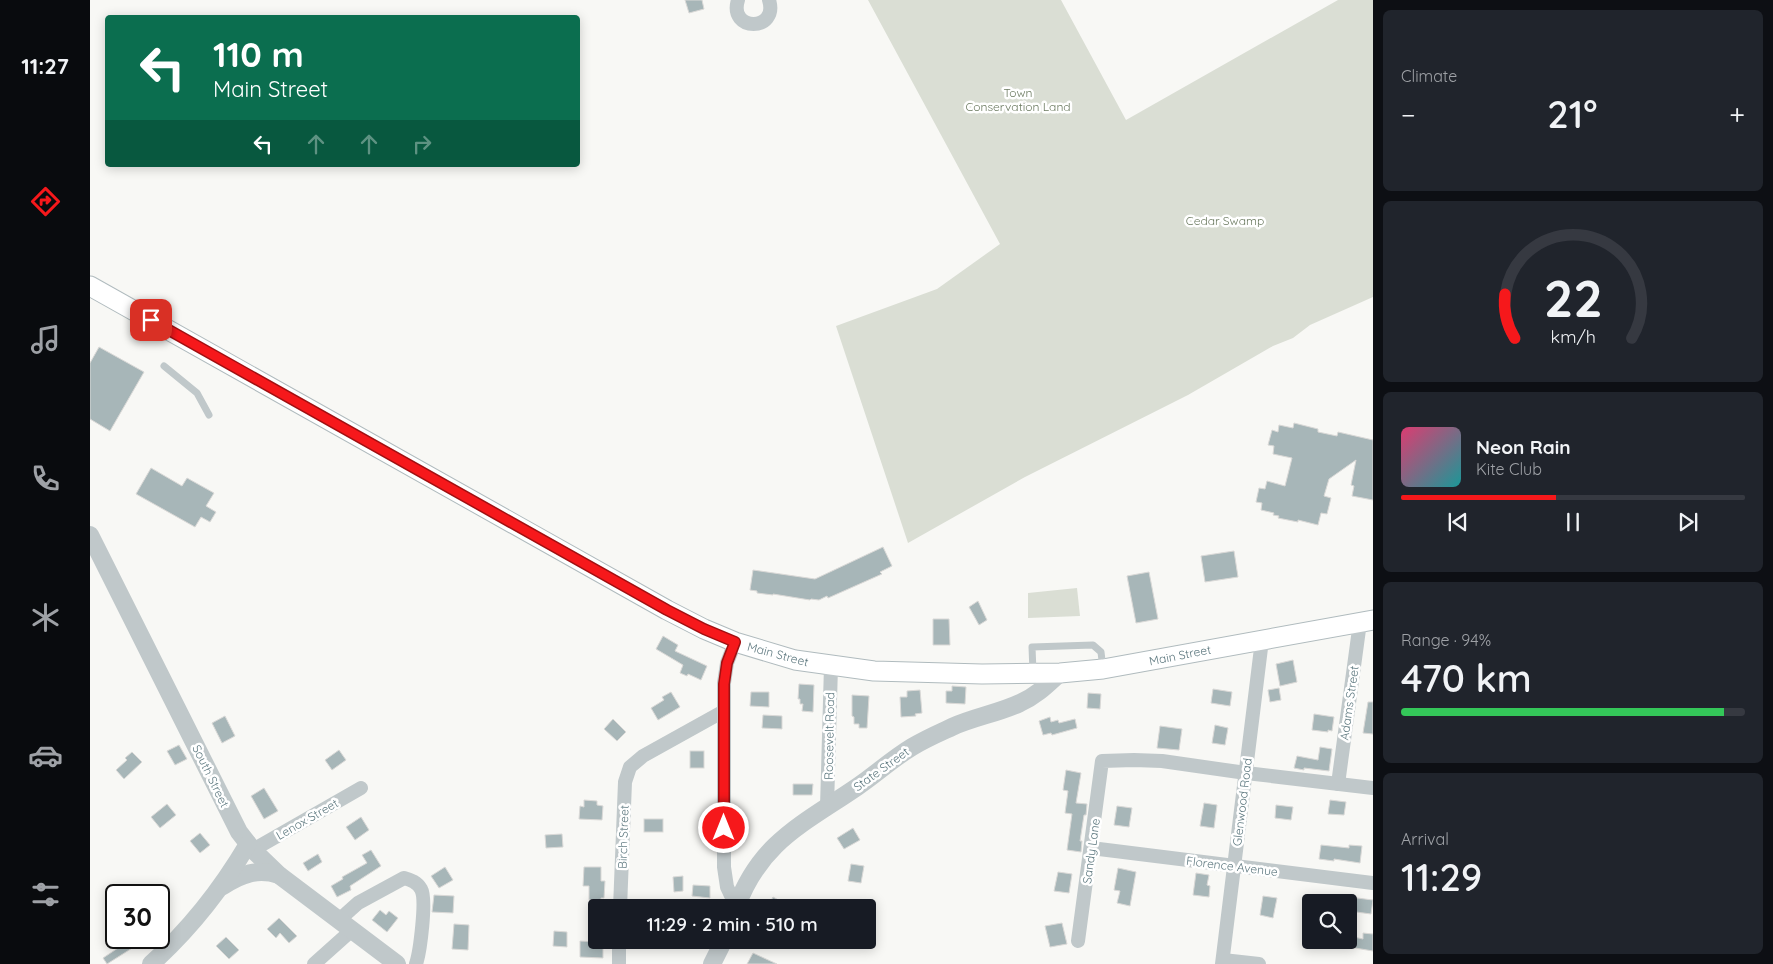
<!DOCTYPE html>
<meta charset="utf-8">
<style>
body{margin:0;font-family:Quicksand,sans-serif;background:#20242c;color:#f1f3f6;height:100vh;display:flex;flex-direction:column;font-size:19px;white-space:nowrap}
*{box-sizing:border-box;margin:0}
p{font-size:16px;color:#9ea1a6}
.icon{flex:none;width:28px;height:28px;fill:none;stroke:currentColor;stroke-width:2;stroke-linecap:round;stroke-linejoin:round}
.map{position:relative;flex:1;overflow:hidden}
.sheet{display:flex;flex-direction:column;gap:10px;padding:10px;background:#0d0f14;width:400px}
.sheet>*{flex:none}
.guide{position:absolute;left:15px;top:15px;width:475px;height:152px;border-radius:5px;box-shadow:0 2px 12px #0003;background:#0b6e4f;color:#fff;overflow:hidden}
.buttons{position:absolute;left:1212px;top:894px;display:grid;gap:10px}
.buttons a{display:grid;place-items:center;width:55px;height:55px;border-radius:5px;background:#171b24;box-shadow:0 2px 12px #0003;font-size:25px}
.speed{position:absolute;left:15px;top:884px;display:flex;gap:10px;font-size:25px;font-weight:700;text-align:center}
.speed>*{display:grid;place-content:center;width:65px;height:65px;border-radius:50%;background:#171b24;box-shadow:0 2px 12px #0003;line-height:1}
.speed .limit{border:2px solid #111;border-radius:8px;background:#fff;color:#111}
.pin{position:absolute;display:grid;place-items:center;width:42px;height:42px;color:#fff;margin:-21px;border-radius:10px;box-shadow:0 2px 8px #0006}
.me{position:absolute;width:55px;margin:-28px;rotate:0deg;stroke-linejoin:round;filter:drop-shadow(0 0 4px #0008)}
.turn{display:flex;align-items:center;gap:18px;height:105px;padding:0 25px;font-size:22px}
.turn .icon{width:65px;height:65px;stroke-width:2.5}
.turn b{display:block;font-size:35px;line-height:42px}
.lanes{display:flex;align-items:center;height:48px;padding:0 25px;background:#0003;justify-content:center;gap:25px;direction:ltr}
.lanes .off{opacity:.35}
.big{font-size:38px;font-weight:600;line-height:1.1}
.sheet .card{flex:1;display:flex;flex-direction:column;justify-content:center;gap:8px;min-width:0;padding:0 18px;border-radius:8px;background:#20242c}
.sheet .dial{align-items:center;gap:0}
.dial svg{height:130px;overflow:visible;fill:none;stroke:#363941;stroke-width:7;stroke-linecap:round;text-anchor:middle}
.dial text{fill:#f1f3f6;stroke:none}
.song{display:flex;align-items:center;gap:15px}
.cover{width:60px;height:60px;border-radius:8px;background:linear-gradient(135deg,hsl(340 70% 55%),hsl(180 70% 35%))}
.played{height:5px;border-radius:2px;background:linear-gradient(90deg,#f6181b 45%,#363941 45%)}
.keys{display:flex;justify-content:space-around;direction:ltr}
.heat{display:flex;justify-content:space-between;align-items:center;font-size:28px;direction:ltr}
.charge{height:8px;border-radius:4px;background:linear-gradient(90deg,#34c759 94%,#363941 0)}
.trip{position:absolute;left:498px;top:899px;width:288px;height:50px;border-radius:5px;background:#171b24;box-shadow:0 2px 12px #0003;font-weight:600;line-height:50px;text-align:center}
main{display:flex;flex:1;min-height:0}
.tab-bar{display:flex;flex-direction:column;width:90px;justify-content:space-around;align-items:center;background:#090b0e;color:#9ea1a6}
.tab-bar .icon{width:35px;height:35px}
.tab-bar .on{color:#f6181b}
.tab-bar b{font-size:22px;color:#f1f3f6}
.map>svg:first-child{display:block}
.green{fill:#daded4}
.building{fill:#a7b6b8;stroke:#dad9d7}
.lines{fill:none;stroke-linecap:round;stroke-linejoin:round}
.secondary-casing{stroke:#b0bbbe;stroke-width:21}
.service{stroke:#c0c8ca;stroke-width:7}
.minor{stroke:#c0c8ca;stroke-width:14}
.tertiary{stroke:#c0c8ca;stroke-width:18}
.secondary{stroke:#fff;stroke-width:19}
.route-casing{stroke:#a01012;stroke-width:12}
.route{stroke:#f6181b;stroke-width:9}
.labels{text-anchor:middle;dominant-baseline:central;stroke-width:5;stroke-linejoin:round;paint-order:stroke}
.park-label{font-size:12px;fill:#6b7a60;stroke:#fff}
.street-label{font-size:12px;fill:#5c777e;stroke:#fff}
</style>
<main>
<nav class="tab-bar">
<b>11:27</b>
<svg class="icon on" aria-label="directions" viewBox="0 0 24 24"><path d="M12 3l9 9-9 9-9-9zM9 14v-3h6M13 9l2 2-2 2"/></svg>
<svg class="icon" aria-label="music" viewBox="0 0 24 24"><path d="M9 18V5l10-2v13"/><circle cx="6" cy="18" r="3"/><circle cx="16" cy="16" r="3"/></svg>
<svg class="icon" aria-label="phone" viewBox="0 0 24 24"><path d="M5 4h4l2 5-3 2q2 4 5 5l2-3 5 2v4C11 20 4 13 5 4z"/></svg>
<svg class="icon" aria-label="climate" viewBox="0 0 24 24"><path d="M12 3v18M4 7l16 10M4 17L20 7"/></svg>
<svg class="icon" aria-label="car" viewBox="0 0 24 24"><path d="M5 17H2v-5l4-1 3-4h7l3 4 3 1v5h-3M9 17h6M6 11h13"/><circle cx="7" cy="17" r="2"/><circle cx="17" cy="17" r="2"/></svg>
<svg class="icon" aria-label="filters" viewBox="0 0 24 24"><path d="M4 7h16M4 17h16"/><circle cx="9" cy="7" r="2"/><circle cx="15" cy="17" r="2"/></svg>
</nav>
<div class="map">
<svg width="1283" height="964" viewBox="0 0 1283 964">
<rect width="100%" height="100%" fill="#f8f8f5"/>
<!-- green -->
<g class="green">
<path d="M778 0H971L1036 120 1248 0H1283V297L1220 325 1203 338 1183 346 1098 395 935 477 818 543 746 326 847 289 910 244Z"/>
<path d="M987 588 990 616 938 618V593Z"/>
</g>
<!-- building -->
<g class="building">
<path d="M595 0H612L614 9 599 13Z"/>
<path d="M9 347 54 372 20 431 0 419V363Z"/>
<path d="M1204 423 1228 429V432L1247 436 1248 432 1283 440V500L1262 496 1264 486 1261 485 1266 460 1239 479 1234 496 1241 498 1237 514 1231 513 1228 525 1208 520V522L1188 518 1189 516 1183 515 1184 513 1171 510 1172 503 1166 502 1169 488 1175 489 1177 481 1195 486 1202 458 1183 454 1184 446 1178 445 1182 430 1188 432 1189 425 1203 428Z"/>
<path d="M61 468 92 486 97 478 124 493 116 506 126 512 120 522 111 517 105 527 46 494Z"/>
<path d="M793 547 802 566 790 572 792 574 738 598 737 596 729 600 721 599 720 600 683 594V595L667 593V591L660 590 663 570 725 579Z"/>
<path d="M1144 551 1148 577 1115 582 1111 556Z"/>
<path d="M1059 572 1068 619 1046 623 1037 576Z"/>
<path d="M888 601 897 620 889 625 879 607Z"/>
<path d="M843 619H859L860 645H843Z"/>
<path d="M573 636 588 645 585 651 617 666 611 680 598 674 597 676 590 673 593 665 566 649Z"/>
<path d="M1203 660 1207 682 1190 686 1186 664Z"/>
<path d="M709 684 724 685 723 712 712 711 713 704H710V699H708Z"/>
<path d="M862 686 876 687 875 704 856 703V691H862Z"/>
<path d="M1189 688 1191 700 1180 702 1178 690Z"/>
<path d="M1123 689 1142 692 1140 706 1121 703Z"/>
<path d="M830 690 832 713 825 714 826 716 811 717 810 697H817V691Z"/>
<path d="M581 692 590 707 568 720 561 708 574 700 572 697Z"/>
<path d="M661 692H679V707L660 706Z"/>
<path d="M998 693 1011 694 1010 709 997 708Z"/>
<path d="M762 695 779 696 777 728H769V724H764V717L762 716Z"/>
<path d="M1278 702H1283V734L1273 733Z"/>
<path d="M1224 714 1244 717 1242 731 1238 730V732L1222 730Z"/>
<path d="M673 715 692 716V729L672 728Z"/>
<path d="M135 716 145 736 132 743 122 723Z"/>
<path d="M960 717 961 722 968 720 969 723 985 719 987 728 962 735 961 733 953 735 949 721Z"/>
<path d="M523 719 536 732 527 741 514 729Z"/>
<path d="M1125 725 1138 728 1135 745 1122 743Z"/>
<path d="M1070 726 1092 729 1089 750 1067 748Z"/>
<path d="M89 745 97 759 85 765 77 751Z"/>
<path d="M1230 747 1242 749 1239 771 1214 768V770L1204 768 1207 756 1228 760Z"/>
<path d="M249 750 256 760 242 770 235 760Z"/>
<rect x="600" y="751" width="14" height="17"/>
<path d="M42 752 52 762 34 779 26 770 37 760 35 758Z"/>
<path d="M976 770 991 773 986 803 997 804 996 815H994L990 841H992L991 852 977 850 982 814 975 813 978 791 973 790Z"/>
<path d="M703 784H723L722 795H703Z"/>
<path d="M174 788 188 811 174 819 161 796Z"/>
<path d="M494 800 507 801V805L513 806 512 820 489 819 490 806 494 807Z"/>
<path d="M1240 800 1256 802 1254 815 1238 814Z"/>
<path d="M1114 803 1127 805 1124 828 1110 826Z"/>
<path d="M77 804 86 815 70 828 61 817Z"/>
<path d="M1186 805 1203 807 1201 820 1185 818Z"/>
<path d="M1027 806 1042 808 1039 827 1024 825Z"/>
<path d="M271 817 279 830 265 840 256 827Z"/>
<rect x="554" y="819" width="19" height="13"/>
<path d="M763 828 770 840 754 849 747 838Z"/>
<path d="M110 833 120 845 110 853 100 841Z"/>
<path d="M472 834 473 847 456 848 455 835Z"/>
<path d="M1231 845 1259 848V845L1272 846 1270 863 1244 859V861L1229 859Z"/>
<path d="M281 850 291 866 260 886 261 890 247 897 241 886 253 879 252 877 277 863 272 855Z"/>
<path d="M228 854 232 862 218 871 213 863Z"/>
<path d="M761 864 774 866 771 883 758 881Z"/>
<path d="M355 867 363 880 349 888 341 876Z"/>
<path d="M494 867H511V881H515L514 898H511V900H499V886H493Z"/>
<path d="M1028 868 1046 872 1040 906 1027 903 1030 891 1024 890Z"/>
<path d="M968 872 982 874 979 893 964 891Z"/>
<path d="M1106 873 1119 875 1117 885 1120 886 1119 897 1103 895Z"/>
<path d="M593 876V891L584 892 583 877Z"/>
<path d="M603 885 620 886V898L602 896Z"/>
<path d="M344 895 364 896 363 913 342 912Z"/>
<path d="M1173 896 1187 898 1183 918 1170 915Z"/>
<path d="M683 897 703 908H677Z"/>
<path d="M1259 897 1283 900 1281 914 1259 911Z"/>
<path d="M290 910 296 915 299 911 308 918 297 932 282 920Z"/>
<path d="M189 918 207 936 199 943 190 933 186 938 177 929Z"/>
<path d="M972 923 977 944 960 947 955 926Z"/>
<path d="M364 924 379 925 378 950 362 949Z"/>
<path d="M464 931 477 932V947L463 946Z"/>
<path d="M1273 933 1283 934V951L1259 947V936L1273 939Z"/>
<path d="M136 937 149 950 139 959 126 946Z"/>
<path d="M33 938H42L47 945 17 964 13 958 28 948 25 943Z"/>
<path d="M490 941 513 942V958L490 957Z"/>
<path d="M663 953 687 964H657Z"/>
</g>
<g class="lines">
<!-- secondary casing -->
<g class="secondary-casing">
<path id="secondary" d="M0 286 577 610 614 629 645 642 705 660 784 671 892 674 970 673 1013 669 1283 620"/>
</g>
<!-- service -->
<g class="service">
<path d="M74 366 107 393 119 415"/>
<path d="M943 672 942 647 1003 645 1011 652 1013 669"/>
</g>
<!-- minor -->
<g class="minor">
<path d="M648 0C638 32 689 32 679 0"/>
<path d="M645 642 637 663 634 683V867L637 887 646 906"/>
<path d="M1248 784 1270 622"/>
<path d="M737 807 741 666"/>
<path d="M1001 848 1283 883"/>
<path d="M163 850 271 788"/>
<path d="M530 908 535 782 540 767 553 756 634 711"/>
<path d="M249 920 268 903 314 878C321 880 327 882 331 889 337 899 330 952 326 964"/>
<path d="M988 941 1012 761 1044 760 1072 761 1156 773 1283 788"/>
<path d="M1133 960 1169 964"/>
<path d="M224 964 262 930"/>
<path d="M529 964V940"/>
<path d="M1132 964 1172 640"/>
</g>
<!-- tertiary -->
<g class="tertiary">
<path d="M0 535 149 832 163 850 189 875 307 964"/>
<path d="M133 886C151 874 168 868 189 875"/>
<path d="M646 908C670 842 713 824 767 787 785 775 802 759 822 747 835 739 849 733 862 727 884 717 909 713 930 703 946 696 957 685 970 673"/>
<path d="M61 964C99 930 132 888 158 844"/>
<path d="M622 964 634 940"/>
</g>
<!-- secondary -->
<use href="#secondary" class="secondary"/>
</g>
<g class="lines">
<!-- route casing -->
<g class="route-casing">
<path id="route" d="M61 320 577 610 614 629 645 642 637 663 634 684V828"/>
</g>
<!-- route -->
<use href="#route" class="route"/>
</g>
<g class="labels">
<!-- park labels -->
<g class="park-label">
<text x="928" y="92">Town<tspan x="928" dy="14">Conservation Land</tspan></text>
<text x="1135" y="220">Cedar Swamp</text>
</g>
<!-- street labels -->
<g class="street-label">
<text transform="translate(688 654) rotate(15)">Main Street</text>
<text transform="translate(1090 655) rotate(-11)">Main Street</text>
<text transform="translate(1259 703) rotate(-82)">Adams Street</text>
<text transform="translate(739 736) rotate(-89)">Roosevelt Road</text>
<text transform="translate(791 769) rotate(-36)">State Street</text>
<text transform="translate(121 776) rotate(64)">South Street</text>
<text transform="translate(1152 802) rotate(-83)">Glenwood Road</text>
<text transform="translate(217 819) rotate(-30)">Lenox Street</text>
<text transform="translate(533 837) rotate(-88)">Birch Street</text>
<text transform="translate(1001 851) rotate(-82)">Sandy Lane</text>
<text transform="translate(1142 866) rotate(7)">Florence Avenue</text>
</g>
</g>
</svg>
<div class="buttons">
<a><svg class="icon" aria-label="search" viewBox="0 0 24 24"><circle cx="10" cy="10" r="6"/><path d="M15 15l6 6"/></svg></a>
</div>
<div class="speed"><div class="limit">30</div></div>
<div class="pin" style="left:61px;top:320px;background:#d93025"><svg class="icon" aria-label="arrive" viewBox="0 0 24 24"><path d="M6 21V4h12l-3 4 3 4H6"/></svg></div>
<svg class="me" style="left:634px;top:828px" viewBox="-20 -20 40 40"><circle r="17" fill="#f6181b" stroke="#fff" stroke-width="3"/><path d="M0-11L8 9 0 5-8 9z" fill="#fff"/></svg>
<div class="trip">11:29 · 2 min · 510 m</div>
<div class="guide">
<div class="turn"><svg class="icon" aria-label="left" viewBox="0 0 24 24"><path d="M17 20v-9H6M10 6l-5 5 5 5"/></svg><div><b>110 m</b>Main Street</div></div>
<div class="lanes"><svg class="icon" aria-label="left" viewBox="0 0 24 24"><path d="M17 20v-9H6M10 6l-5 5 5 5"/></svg><svg class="icon off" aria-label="ahead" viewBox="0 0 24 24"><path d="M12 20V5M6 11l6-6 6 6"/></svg><svg class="icon off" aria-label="ahead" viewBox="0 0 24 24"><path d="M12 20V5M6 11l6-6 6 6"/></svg><svg class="icon off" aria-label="right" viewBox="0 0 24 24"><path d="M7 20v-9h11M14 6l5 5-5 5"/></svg></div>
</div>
</div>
<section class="sheet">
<div class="card"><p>Climate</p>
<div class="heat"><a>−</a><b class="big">21°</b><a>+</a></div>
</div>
<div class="card dial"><svg viewBox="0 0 100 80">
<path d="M14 69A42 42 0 1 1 86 69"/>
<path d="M14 69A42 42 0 0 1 8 42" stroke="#f6181b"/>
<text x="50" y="56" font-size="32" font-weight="700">22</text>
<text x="50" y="72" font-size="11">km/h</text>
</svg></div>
<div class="card">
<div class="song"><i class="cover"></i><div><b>Neon Rain</b><p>Kite Club</p></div></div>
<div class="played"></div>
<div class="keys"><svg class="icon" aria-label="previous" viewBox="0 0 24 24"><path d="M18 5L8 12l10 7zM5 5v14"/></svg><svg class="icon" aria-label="pause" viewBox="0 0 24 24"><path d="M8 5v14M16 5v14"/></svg><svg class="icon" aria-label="next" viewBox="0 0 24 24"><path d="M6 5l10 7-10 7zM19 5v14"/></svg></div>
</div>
<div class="card"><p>Range · 94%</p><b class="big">470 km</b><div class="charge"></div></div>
<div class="card"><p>Arrival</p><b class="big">11:29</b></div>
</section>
</main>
